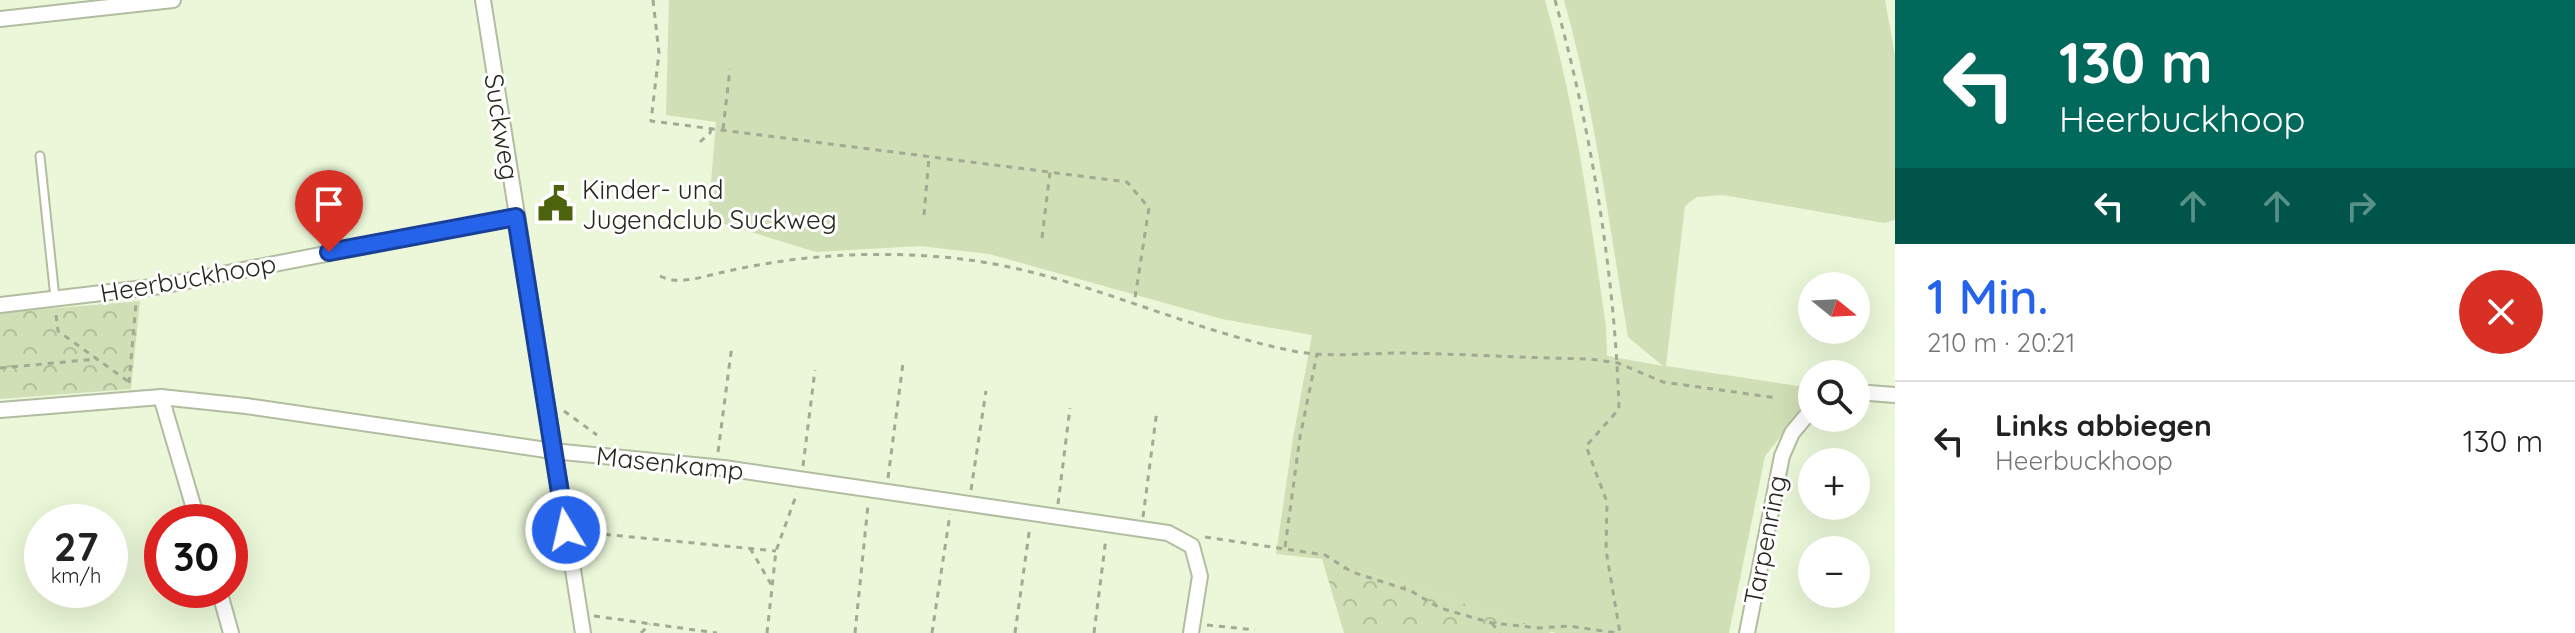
<!DOCTYPE html>
<html lang="de">
<meta charset="utf-8">
<style>
:root{--surface:#fff;--page:#f6f6f6;--text:#222;--muted:#767676;--line:#e0e0e0;--accent:#2563eb}
body{margin:0;font-family:Quicksand,sans-serif;background:var(--page);color:var(--text);height:100vh;display:flex;flex-direction:column;font-size:30px;white-space:nowrap}
*{box-sizing:border-box;margin:0}
p{font-size:26px;color:var(--muted)}
.icon{flex:none;width:44px;height:44px;fill:none;stroke:currentColor;stroke-width:2;stroke-linecap:round;stroke-linejoin:round}
.map{position:relative;flex:1;overflow:hidden}
.sheet{display:flex;flex-direction:column;background:var(--surface);width:680px}
.sheet>*{flex:none}
.guide{background:#00695c;color:#fff;overflow:hidden}
.needle{width:52px;rotate:108deg}
.fabs{position:absolute;left:1798px;top:272px;display:grid;gap:16px}
.fabs a{display:grid;place-items:center;width:72px;height:72px;border-radius:50%;background:var(--surface);box-shadow:0 8px 32px #0002;font-size:40px}
.speed{position:absolute;left:24px;top:504px;display:flex;gap:16px;font-size:40px;font-weight:700;text-align:center}
.speed>*{display:grid;place-content:center;width:104px;height:104px;border-radius:50%;background:var(--surface);box-shadow:0 8px 32px #0002;line-height:1}
.speed small{font-size:20px;font-weight:400}
.speed .limit{border:12px solid #d22;background:#fff;color:#111}
.pin{position:absolute;display:grid;place-items:center;width:68px;height:68px;color:#fff;margin:-82px -34px;border-radius:50% 50% 50% 0;rotate:-45deg;box-shadow:0 0 8px #0007}
.pin .icon{rotate:45deg}
.me{position:absolute;width:88px;margin:-44px;rotate:351deg;stroke-linejoin:round;filter:drop-shadow(0 0 6px #0008)}
.turn{display:flex;align-items:center;gap:28px;height:168px;padding:0 32px;font-size:36px}
.turn .icon{width:104px;height:104px;stroke-width:2.5}
.turn b{display:block;font-size:56px;line-height:68px}
.lanes{display:flex;align-items:center;height:76px;padding:0 32px;background:#0003;justify-content:center;gap:40px;direction:ltr}
.lanes .off{opacity:.35}
.round{display:grid;place-items:center;flex:none;width:84px;height:84px;border-radius:42px;background:var(--page)}
.head{display:flex;align-items:center;justify-content:space-between;height:136px;padding:0 32px}
h1{font-size:48px;font-weight:600;line-height:60px;color:var(--accent)}
ul{padding:0;list-style:none}
li{display:flex;align-items:center;gap:24px;height:120px;padding:0 32px;border-top:2px solid var(--line)}
li div{flex:1}
li b{display:block;font-size:30px}
li em{font-style:normal}
main{display:flex;flex:1;min-height:0}
.map>svg:first-child{display:block}
.green{fill:#d0dfb5}
.park{fill:url(#park-crowns)}
.lines{fill:none;stroke-linecap:round;stroke-linejoin:round}
.service-casing{stroke:#b2bda0;stroke-width:11}
.minor-casing{stroke:#b2bda0;stroke-width:18}
.path{stroke:#a1aa92;stroke-width:3;stroke-dasharray:6 6;stroke-linecap:butt}
.service{stroke:#fff;stroke-width:7}
.minor{stroke:#fff;stroke-width:14}
.route-casing{stroke:#184099;stroke-width:20}
.route{stroke:#2563eb;stroke-width:14}
.labels{text-anchor:middle;dominant-baseline:central;stroke-width:6;stroke-linejoin:round;paint-order:stroke}
.street-label{font-size:26px;fill:#25291d;stroke:#fff}
.poi-label{font-size:26px;fill:#25291d;stroke:#fff;text-anchor:start}
</style>
<main>
<div class="map">
<svg width="1895" height="633" viewBox="0 0 1895 633">
<defs>
<pattern id="park-crowns" width="20" height="18" patternUnits="userSpaceOnUse" patternTransform="scale(2)"><rect width="20" height="18" fill="#d0dfb5"/><path d="M2 6a3 3 0 1 1 6 0M12 15a3 3 0 1 1 6 0" fill="none" stroke="#b2bf9b"/></pattern>
</defs>
<rect width="100%" height="100%" fill="#ebf7d8"/>
<!-- green -->
<path class="green" d="M 669,0 L 1545,0 C 1576,107 1590,217 1606,327 L 1607,356 L 1663,366 L 1628,337 C 1609,224 1595,110 1564,0 L 1885,0 L 1895,55 L 1895,220 L 1884,223 L 1723,195 L 1697,197 L 1685,206 L 1666,366 L 1812,388 L 1812,397 L 1765,456 L 1729,633 L 1556,633 L 1322,559 L 1276,554 L 1293,438 L 1312,335 L 1222,319 L 989,254 L 920,246 L 816,252 L 708,219 L 716,122 L 666,115 Z"/>
<!-- park -->
<g class="park">
<path d="M 140,301 L 131,389 L 0,399 L 0,313 Z"/>
<path d="M 1322,559 L 1551,631 L 1550,633 L 1344,633 Z"/>
</g>
<g class="lines">
<defs>
<path id="service" d="M 40,156 L 55,298"/>
<g id="minor">
<path d="M 483,0 L 583,633"/>
<path d="M 0,19 L 173,0"/>
<path d="M 0,305 L 161,286 L 516,217"/>
<path d="M 1856,392 L 1895,395"/>
<path d="M 161,397 L 198,522"/>
<path d="M 0,410 L 161,397 L 246,406 L 553,451 L 724,468 L 1168,533 L 1192,546 L 1200,576 L 1191,633"/>
<path d="M 219,590 L 231,633"/>
<path d="M 1747,633 L 1782,456 L 1792,433 L 1812,409"/>
</g>
</defs>
<!-- service casing -->
<use href="#service" class="service-casing"/>
<!-- minor casing -->
<use href="#minor" class="minor-casing"/>
<!-- path -->
<g class="path">
<path d="M 653,0 L 659,53 L 651,121 L 1127,182 L 1149,208 L 1134,304"/>
<path d="M 1555,0 C 1591,129 1615,275 1619,409 L 1586,446 L 1607,502 L 1606,550 L 1620,633"/>
<path d="M 723,129 L 730,69"/>
<path d="M 700,142 L 710,133 L 711,128"/>
<path d="M 924,215 L 929,157"/>
<path d="M 1042,238 L 1050,172"/>
<path d="M 660,276 C 680,286 703,276 724,272 C 797,255 868,251 941,257 C 1064,266 1174,327 1293,351 C 1328,358 1366,353 1402,353 C 1464,354 1527,358 1590,359 L 1618,363 L 1663,382 L 1777,398"/>
<path d="M 56,315 L 58,331 L 129,382"/>
<path d="M 0,368 L 97,359"/>
<path d="M 129,383 L 136,303"/>
<path d="M 564,411 L 597,435"/>
<path d="M 718,452 L 732,345"/>
<path d="M 803,466 L 815,370"/>
<path d="M 888,478 L 903,363"/>
<path d="M 971,490 L 986,391"/>
<path d="M 1058,504 L 1070,408"/>
<path d="M 1143,517 L 1157,410"/>
<path d="M 581,532 L 776,551"/>
<path d="M 1205,537 L 1325,555 L 1352,572 L 1411,591 L 1440,608 L 1492,623 L 1539,628 L 1569,626 L 1617,633"/>
<path d="M 1285,547 L 1300,437 L 1317,354"/>
<path d="M 750,548 L 772,586"/>
<path d="M 594,616 L 717,633"/>
<path d="M 1492,623 L 1499,633"/>
<path d="M 1207,625 L 1255,630"/>
<path d="M 641,633 L 650,624"/>
<path d="M 767,633 L 776,551 L 797,493"/>
<path d="M 855,633 L 868,505"/>
<path d="M 932,633 L 950,514"/>
<path d="M 1015,633 L 1030,526"/>
<path d="M 1094,633 L 1106,538"/>
</g>
<!-- service -->
<use href="#service" class="service"/>
<!-- minor -->
<use href="#minor" class="minor"/>
</g>
<g class="lines">
<defs>
<path id="route" d="M 329,252 L 516,217 L 566,530"/>
</defs>
<!-- route casing -->
<use href="#route" class="route-casing"/>
<!-- route -->
<use href="#route" class="route"/>
</g>
<!-- icons -->
<defs>
<symbol id="civic-bare" viewBox="-9 -9 18 18"><path d="M-.6-6.5H3V-4.5H.6V-3L4-1V1h2V6H-6V1h2V-1L-.6-3ZM-1.2 2.5V6h2.4V2.5Z" fill="#4d620c" stroke="#fff" stroke-width="2.5" paint-order="stroke"/></symbol>
</defs>
<g fill-rule="evenodd">
<use href="#civic-bare" x="530" y="178" width="51" height="51"/>
</g>
<g class="labels">
<!-- street labels -->
<g class="street-label">
<text transform="translate(502 127) rotate(81)">Suckweg</text>
<text transform="translate(188 278) rotate(-10)">Heerbuckhoop</text>
<text transform="translate(670 463) rotate(6)">Masenkamp</text>
<text transform="translate(1765 540) rotate(-79)">Tarpenring</text>
</g>
<!-- poi labels -->
<g class="poi-label">
<text x="582" y="189">Kinder- und<tspan x="582" dy="30">Jugendclub Suckweg</tspan></text>
</g>
</g>
</svg>
<div class="fabs">
<a><svg class="needle" viewBox="-14 -14 28 28"><path d="M0-13l5 13h-10z" fill="#e53935"/><path d="M0 13l5-13h-10z" fill="#767676"/></svg></a>
<a><svg class="icon" aria-label="search" viewBox="0 0 24 24"><circle cx="10" cy="10" r="6"/><path d="M15 15l6 6"/></svg></a>
<a>+</a>
<a>−</a>
</div>
<div class="speed"><div>27<small>km/h</small></div><div class="limit">30</div></div>
<div class="pin" style="left:329px;top:252px;background:#d93025"><svg class="icon" aria-label="arrive" viewBox="0 0 24 24"><path d="M6 21V4h12l-3 4 3 4H6"/></svg></div>
<svg class="me" style="left:566px;top:530px" viewBox="-20 -20 40 40"><circle r="17" fill="#2563eb" stroke="#fff" stroke-width="3"/><path d="M0-11L8 9 0 5-8 9z" fill="#fff"/></svg>
</div>
<section class="sheet">
<div class="guide">
<div class="turn"><svg class="icon" aria-label="left" viewBox="0 0 24 24"><path d="M17 20v-9H6M10 6l-5 5 5 5"/></svg><div><b>130 m</b>Heerbuckhoop</div></div>
<div class="lanes"><svg class="icon" aria-label="left" viewBox="0 0 24 24"><path d="M17 20v-9H6M10 6l-5 5 5 5"/></svg><svg class="icon off" aria-label="ahead" viewBox="0 0 24 24"><path d="M12 20V5M6 11l6-6 6 6"/></svg><svg class="icon off" aria-label="ahead" viewBox="0 0 24 24"><path d="M12 20V5M6 11l6-6 6 6"/></svg><svg class="icon off" aria-label="right" viewBox="0 0 24 24"><path d="M7 20v-9h11M14 6l5 5-5 5"/></svg></div>
</div>
<div class="head"><div><h1>1 Min.</h1><p>210 m · 20:21</p></div><a class="round" style="background:#d93025;color:#fff"><svg class="icon" aria-label="close" viewBox="0 0 24 24"><path d="M6 6l12 12M18 6L6 18"/></svg></a></div>
<ul>
<li><svg class="icon" aria-label="left" viewBox="0 0 24 24"><path d="M17 20v-9H6M10 6l-5 5 5 5"/></svg><div><b>Links abbiegen</b><p>Heerbuckhoop</p></div><em>130 m</em></li>
</ul>
</section>
</main>
